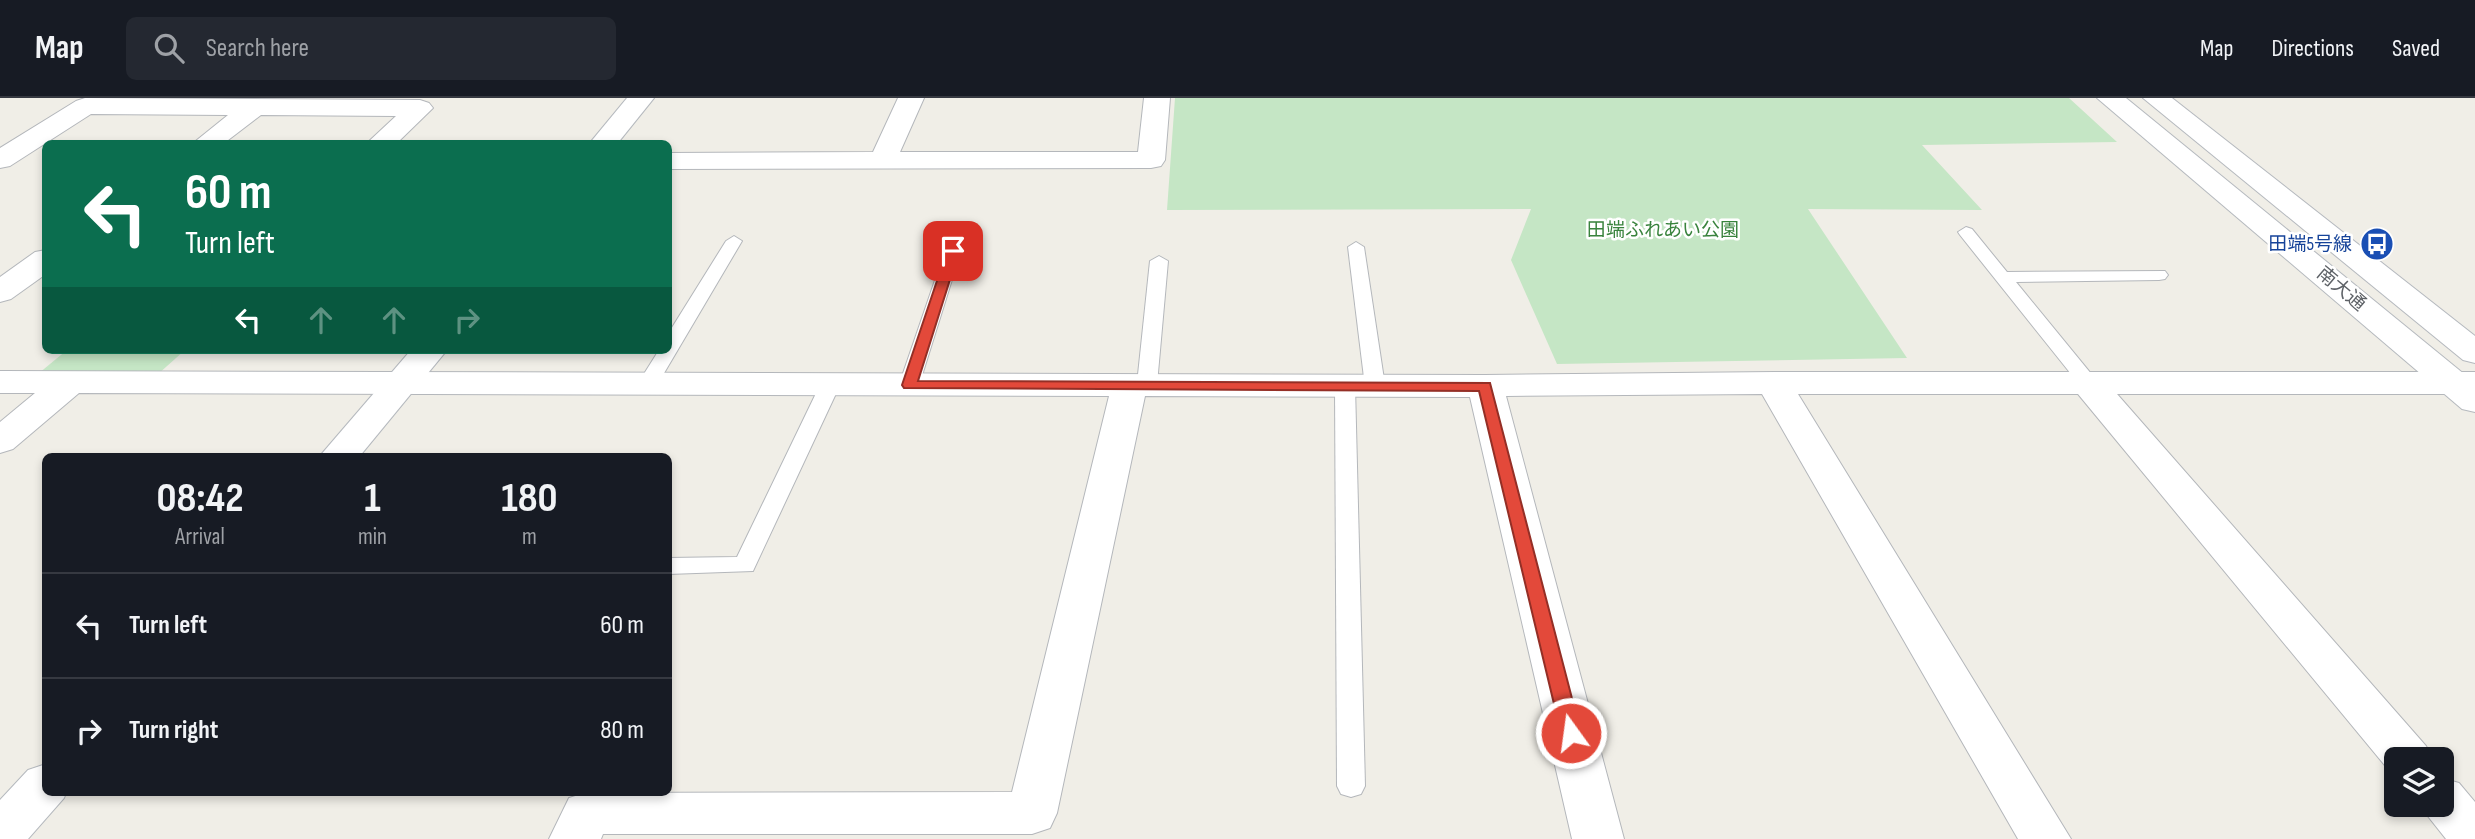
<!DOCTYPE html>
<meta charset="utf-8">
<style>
:root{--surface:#171b24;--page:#242831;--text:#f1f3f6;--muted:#9ea1a6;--line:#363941}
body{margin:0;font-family:"Sofia Sans Condensed","Noto Sans JP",sans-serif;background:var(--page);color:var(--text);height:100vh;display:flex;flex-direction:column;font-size:26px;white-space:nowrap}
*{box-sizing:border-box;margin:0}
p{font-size:23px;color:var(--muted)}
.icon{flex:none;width:38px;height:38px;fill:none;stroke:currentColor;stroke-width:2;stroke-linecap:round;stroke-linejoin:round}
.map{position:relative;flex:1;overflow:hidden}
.details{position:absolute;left:42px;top:355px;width:630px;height:343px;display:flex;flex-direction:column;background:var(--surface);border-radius:10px;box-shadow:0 4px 10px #0003}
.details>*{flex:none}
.top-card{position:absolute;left:42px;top:42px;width:630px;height:214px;border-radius:10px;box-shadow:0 4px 10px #0003;background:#0b6e4f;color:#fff;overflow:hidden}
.tools{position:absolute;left:2384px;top:649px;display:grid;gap:14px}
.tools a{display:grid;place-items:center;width:70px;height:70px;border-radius:10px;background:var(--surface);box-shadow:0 4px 10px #0003;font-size:35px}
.pin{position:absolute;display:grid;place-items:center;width:60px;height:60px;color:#fff;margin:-30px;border-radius:14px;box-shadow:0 4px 10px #0006}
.me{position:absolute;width:77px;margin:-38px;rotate:346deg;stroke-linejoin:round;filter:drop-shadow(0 0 5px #0008)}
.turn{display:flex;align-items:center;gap:24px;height:147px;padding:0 28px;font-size:32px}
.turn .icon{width:91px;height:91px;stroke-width:2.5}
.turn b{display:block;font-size:49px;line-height:60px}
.lanes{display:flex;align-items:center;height:66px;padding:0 28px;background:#0003;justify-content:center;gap:35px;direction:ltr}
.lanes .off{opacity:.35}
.eta{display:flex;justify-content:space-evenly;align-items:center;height:119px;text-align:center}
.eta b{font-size:42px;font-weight:700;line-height:49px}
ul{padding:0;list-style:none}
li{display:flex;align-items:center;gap:21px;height:105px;padding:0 28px;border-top:2px solid var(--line)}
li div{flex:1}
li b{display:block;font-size:26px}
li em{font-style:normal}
header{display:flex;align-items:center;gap:42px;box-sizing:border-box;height:98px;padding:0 35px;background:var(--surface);border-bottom:2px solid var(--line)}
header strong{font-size:33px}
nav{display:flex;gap:38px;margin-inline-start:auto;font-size:24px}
.search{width:490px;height:63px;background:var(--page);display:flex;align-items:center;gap:18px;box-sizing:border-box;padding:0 24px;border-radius:10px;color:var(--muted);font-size:26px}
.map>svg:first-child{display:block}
.green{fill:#c5e6c5}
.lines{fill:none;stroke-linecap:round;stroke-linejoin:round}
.lane-casing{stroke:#b4b7bb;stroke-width:2}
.street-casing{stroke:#b4b7bb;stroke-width:2}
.secondary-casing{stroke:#b5b9be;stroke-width:2}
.lane{fill:#fff;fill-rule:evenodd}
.street{fill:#fff;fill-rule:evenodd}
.secondary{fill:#fff;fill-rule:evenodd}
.route{fill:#e3493a;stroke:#942f26;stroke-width:2}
.labels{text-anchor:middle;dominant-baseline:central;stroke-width:5;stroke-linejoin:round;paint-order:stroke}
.far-park-label{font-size:19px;fill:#39833d;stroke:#fff}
.far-transit-label{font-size:19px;fill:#164399;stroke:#fff;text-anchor:end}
.far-street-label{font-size:19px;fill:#5e6267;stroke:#fff}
</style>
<header>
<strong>Map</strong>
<div class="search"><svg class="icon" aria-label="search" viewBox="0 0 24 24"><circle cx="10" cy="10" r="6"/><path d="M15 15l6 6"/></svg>Search here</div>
<nav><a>Map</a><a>Directions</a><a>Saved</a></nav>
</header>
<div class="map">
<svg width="2475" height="741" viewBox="0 0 2475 741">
<rect width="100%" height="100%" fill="#f0eee7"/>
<!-- green -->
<g class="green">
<path d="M 1175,0 L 2069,0 L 2117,44 L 1922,47 L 1982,112 L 1808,111 L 1907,260 L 1557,266 L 1511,162 L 1531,111 L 1167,112 Z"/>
<path d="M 67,252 L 185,252 L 148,285 L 27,285 Z"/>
</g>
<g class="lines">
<defs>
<g id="lane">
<path d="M 1966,129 L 1972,131 L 2007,174 L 2165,173 L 2168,177 L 2165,181 L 2159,182 L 2016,184 L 2097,283 L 2100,287 L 2097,291 L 2083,291 L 1960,137 L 1958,134 Z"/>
<path d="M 734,138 L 742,143 L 657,287 L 647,293 L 640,291 L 637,287 L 659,252 L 668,252 L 668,236 L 726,143 Z"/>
<path d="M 1356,144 L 1364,149 L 1385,288 L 1375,294 L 1365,288 L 1348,149 Z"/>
<path d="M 953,148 L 961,153 L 919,287 L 909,293 L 902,291 L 899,287 L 945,153 Z"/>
<path d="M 1159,158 L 1168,163 L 1157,286 L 1147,292 L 1137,286 L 1150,163 Z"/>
<path d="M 830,281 L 840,287 L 753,473 L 668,476 L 668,460 L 737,459 L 820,287 Z"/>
<path d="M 1345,282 L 1355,288 L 1365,688 L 1361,696 L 1351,699 L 1341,696 L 1337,688 L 1335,288 Z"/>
</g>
<g id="street">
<path d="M 85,0 L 420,2 L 429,5 L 433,10 L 396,46 L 366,46 L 396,18 L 261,17 L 223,46 L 192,46 L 228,17 L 91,16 L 10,68 L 0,70 L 0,50 L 76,3 Z"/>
<path d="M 898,0 L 924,0 L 900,54 L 1138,54 L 1144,0 L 1170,0 L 1165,62 L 1161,68 L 1151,70 L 668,71 L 668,55 L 873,54 Z"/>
<path d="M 46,152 L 46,176 L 11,201 L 0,204 L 0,179 L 35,154 Z"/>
<path d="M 0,273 L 1485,277 L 1774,274 L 2475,274 L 2475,296 L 2117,296 L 2426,648 L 2433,662 L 2396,662 L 2396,677 L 2392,676 L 2078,296 L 1798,296 L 2071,741 L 2018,741 L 1762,296 L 1506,298 L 1624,741 L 1572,741 L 1470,299 L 1145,298 L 1057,715 L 1050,730 L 1032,736 L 603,736 L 601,741 L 549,741 L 569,700 L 585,695 L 1012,694 L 1109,298 L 79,295 L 13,351 L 0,355 L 0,324 L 35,295 L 0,295 Z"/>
<path d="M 2441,680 L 2459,685 L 2475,704 L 2475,741 L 2446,741 L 2419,707 L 2441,707 Z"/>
</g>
<g id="secondary">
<path d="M 627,0 L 654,0 L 617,46 L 589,46 Z"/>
<path d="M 2097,0 L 2126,0 L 2475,285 L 2475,314 L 2462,311 Z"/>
<path d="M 2143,0 L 2172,0 L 2475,238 L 2475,265 L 2463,262 Z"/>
<path d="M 411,252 L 447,252 L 359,359 L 319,359 Z"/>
<path d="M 46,666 L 46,695 L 66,695 L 64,700 L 28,741 L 0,741 L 0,702 L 28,672 Z"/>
</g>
</defs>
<!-- lane casing -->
<use href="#lane" class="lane-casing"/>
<!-- street casing -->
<use href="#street" class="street-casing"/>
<!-- secondary casing -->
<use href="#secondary" class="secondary-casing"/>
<!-- lane -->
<use href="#lane" class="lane"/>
<!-- street -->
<use href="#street" class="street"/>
<!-- secondary -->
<use href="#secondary" class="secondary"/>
</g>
<!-- route -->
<path class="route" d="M 953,149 L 959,153 L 918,283 L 1490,285 L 1581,635 L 1578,640 L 1571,642 L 1564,640 L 1561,635 L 1479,293 L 904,290 L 902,287 L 947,153 Z"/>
<!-- icons -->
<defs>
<symbol id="bus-disc" viewBox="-11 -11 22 22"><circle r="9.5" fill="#1a4fb4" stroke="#fff"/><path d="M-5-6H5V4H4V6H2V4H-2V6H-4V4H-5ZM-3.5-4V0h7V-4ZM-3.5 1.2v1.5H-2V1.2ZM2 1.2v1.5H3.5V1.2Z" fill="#fff"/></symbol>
</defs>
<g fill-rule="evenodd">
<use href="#bus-disc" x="2358" y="127" width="38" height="38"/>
</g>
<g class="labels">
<!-- far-park labels -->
<g class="far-park-label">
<text x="1663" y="132">田端ふれあい公園</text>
</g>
<!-- far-transit labels -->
<g class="far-transit-label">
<text x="2352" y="146">田端5号線</text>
</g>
<!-- far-street labels -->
<g class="far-street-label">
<text transform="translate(2341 191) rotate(40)">南大通</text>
</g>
</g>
</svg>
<div class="tools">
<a><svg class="icon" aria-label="layers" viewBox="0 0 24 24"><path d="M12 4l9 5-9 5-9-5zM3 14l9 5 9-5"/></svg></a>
</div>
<div class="pin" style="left:953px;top:153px;background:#d93025"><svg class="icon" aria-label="arrive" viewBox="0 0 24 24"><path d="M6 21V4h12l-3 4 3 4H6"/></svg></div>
<svg class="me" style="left:1571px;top:635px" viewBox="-20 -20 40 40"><circle r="17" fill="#e3493a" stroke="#fff" stroke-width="3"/><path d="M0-11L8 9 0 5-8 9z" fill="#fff"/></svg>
<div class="top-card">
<div class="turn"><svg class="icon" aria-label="left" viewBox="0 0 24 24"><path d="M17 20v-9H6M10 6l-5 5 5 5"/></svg><div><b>60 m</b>Turn left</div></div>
<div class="lanes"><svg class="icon" aria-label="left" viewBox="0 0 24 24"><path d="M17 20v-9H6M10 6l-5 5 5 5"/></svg><svg class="icon off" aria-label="ahead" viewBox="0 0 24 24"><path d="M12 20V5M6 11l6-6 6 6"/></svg><svg class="icon off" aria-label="ahead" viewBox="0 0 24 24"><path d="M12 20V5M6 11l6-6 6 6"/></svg><svg class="icon off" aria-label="right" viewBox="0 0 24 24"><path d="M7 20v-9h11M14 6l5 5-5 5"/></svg></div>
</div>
<section class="details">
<div class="eta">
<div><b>08:42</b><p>Arrival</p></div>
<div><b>1</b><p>min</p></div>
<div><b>180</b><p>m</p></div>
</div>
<ul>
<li><svg class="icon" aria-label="left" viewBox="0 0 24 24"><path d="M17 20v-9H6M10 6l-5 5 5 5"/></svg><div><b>Turn left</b></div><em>60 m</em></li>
<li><svg class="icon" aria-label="right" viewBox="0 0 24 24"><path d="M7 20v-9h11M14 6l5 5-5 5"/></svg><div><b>Turn right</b></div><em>80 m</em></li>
</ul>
</section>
</div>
